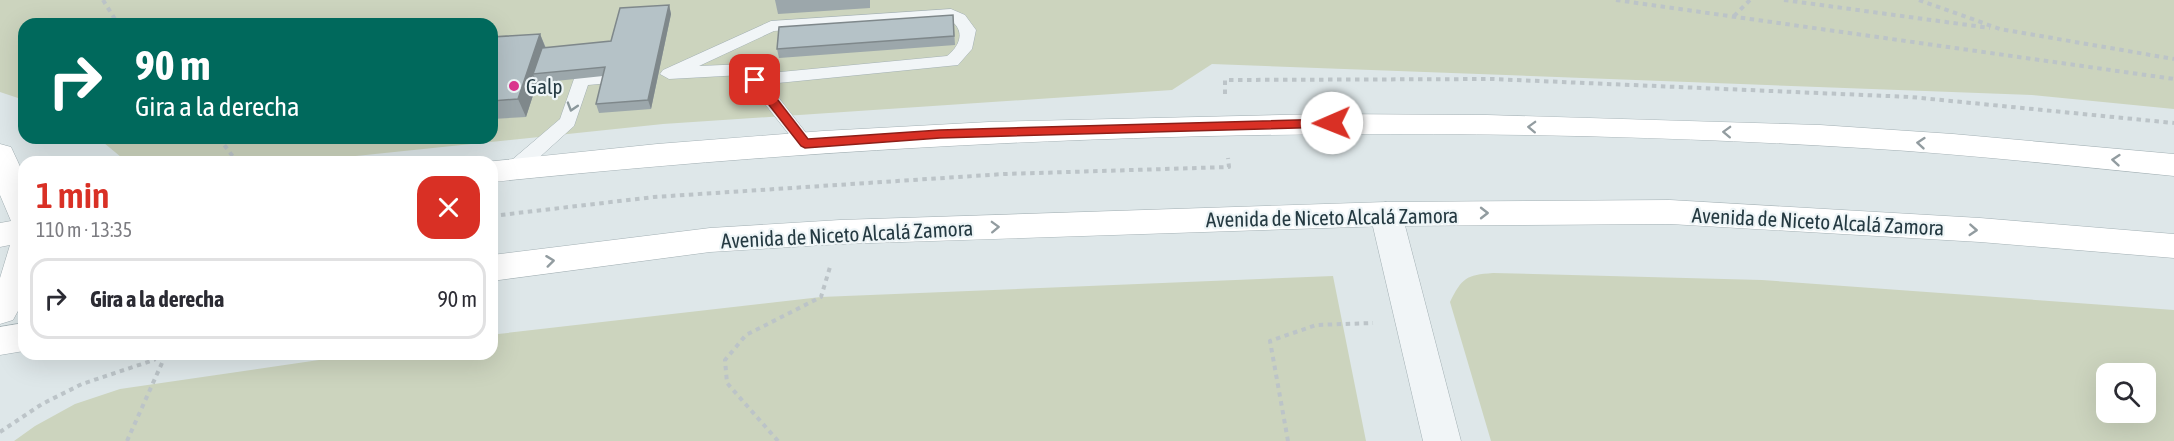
<!DOCTYPE html>
<html lang="es">
<meta charset="utf-8">
<style>
:root{--surface:#fff;--page:#f7f7f7;--text:#2b2b33;--muted:#7c7c81;--line:#e1e1e2;--accent:#d93025}
body{margin:0;font-family:"Asap Condensed",sans-serif;background:var(--page);color:var(--text);height:100vh;display:flex;flex-direction:column;font-size:22px;white-space:nowrap}
*{box-sizing:border-box;margin:0}
p{font-size:20px;color:var(--muted)}
.icon{flex:none;width:33px;height:33px;fill:none;stroke:currentColor;stroke-width:2;stroke-linecap:round;stroke-linejoin:round}
.map{position:relative;flex:1;overflow:hidden}
.sheet{position:absolute;left:18px;top:156px;width:480px;height:204px;display:flex;flex-direction:column;background:var(--surface);border-radius:18px;box-shadow:0 6px 24px #0002}
.sheet>*{flex:none}
.hud{position:absolute;left:18px;top:18px;width:480px;height:126px;border-radius:18px;box-shadow:0 6px 24px #0002;background:#00695c;color:#fff;overflow:hidden}
.buttons{position:absolute;left:2096px;top:363px;display:grid;gap:12px}
.buttons a{display:grid;place-items:center;width:60px;height:60px;border-radius:12px;background:var(--surface);box-shadow:0 6px 24px #0002;font-size:30px}
.pin{position:absolute;display:grid;place-items:center;width:51px;height:51px;color:#fff;margin:-26px;border-radius:12px;box-shadow:0 3px 9px #0006}
.me{position:absolute;width:66px;margin:-33px;rotate:269deg;stroke-linejoin:round;filter:drop-shadow(0 0 4px #0008)}
.turn{display:flex;align-items:center;gap:21px;height:126px;padding:0 18px;font-size:27px}
.turn .icon{width:78px;height:78px;stroke-width:2.5}
.turn b{display:block;font-size:42px;line-height:51px}
.round{display:grid;place-items:center;flex:none;width:63px;height:63px;border-radius:18px;background:var(--page)}
.headline{display:flex;align-items:center;justify-content:space-between;height:102px;padding:0 18px}
h1{font-size:36px;font-weight:600;line-height:45px;color:var(--accent)}
ul{padding:0;list-style:none}
li{display:flex;align-items:center;gap:18px;height:81px;margin:0 12px 9px;padding:0 6px;border:3px solid var(--line);border-radius:18px}
li div{flex:1}
li b{display:block;font-size:22px}
li em{font-style:normal}
.map>svg:first-child{display:block}
.green{fill:#ccd4be;fill-rule:evenodd}
.lines{fill:none;stroke-linecap:round;stroke-linejoin:round}
.lane-casing{stroke:#a3b0b4;stroke-width:1}
.street-casing{stroke:#a3b0b4;stroke-width:1}
.secondary-casing{stroke:#a3b0b4;stroke-width:1}
.path{stroke:#bcc4c8;stroke-width:4;stroke-dasharray:4.5 4.5;stroke-linecap:butt}
.lane{fill:#f1f5f7;fill-rule:evenodd}
.street{fill:#f1f5f7;fill-rule:evenodd}
.secondary{fill:#fff;fill-rule:evenodd}
.wall{fill:#9ca7ab}
.shaded-wall{fill:#7f888b}
.building{fill:#b5c2c7;stroke:#7f888b;stroke-width:1.5}
.oneway{stroke:#8b989c}
.oneway2{stroke:#929ca0}
.route{fill:#d93025;stroke:#8d1f18;stroke-width:1.5}
.poi-dot{fill:#dc358e;stroke:#eef5f7;stroke-width:2}
.labels{text-anchor:middle;dominant-baseline:central;stroke-width:4.5;stroke-linejoin:round;paint-order:stroke}
.poi-label{font-size:21px;fill:#253a42;stroke:#eef5f7;text-anchor:start}
.street-label{font-size:21px;fill:#253a42;stroke:#eef5f7}
</style>
<div class="map">
<svg width="2174" height="441" viewBox="0 0 2174 441">
<rect width="100%" height="100%" fill="#dee7e9"/>
<!-- green -->
<g class="green">
<path d="M 0,0 L 2174,0 L 2174,109 L 2032,95 L 1212,64 L 1172,90 L 663,124 L 298,162 L 127,162 L 98,138 L 492,138 L 492,24 L 24,24 L 24,100 L 0,92 Z"/>
<path d="M 1493,273 L 1762,280 L 2174,310 L 2174,441 L 1491,441 L 1450,302 C 1462,278 1466,275 1493,273 ZM 2106,374 L 2145,374 L 2145,412 L 2106,412 Z"/>
<path d="M 1333,276 L 1366,441 L 14,441 L 35,426 L 75,404 L 120,389 L 360,354 L 492,354 L 492,335 L 498,334 L 821,297 Z"/>
</g>
<g class="lines">
<defs>
<g id="lane">
<path d="M 951,9 L 965,15 L 976,30 L 972,49 L 958,65 L 768,84 L 814,143 L 811,147 L 799,147 L 742,75 L 669,79 L 660,74 L 663,70 L 771,21 ZM 948,19 C 966,29 961,45 947,56 L 760,74 L 753,65 L 747,64 L 699,66 L 774,31 Z"/>
<path d="M 626,72 L 632,73 L 635,77 L 632,81 L 588,85 L 574,126 L 521,174 L 507,174 L 505,169 L 507,164 L 560,119 L 575,76 Z"/>
</g>
<path id="street" d="M 1386,202 L 1398,206 L 1402,214 L 1461,441 L 1423,441 L 1370,214 L 1374,206 Z"/>
<g id="secondary">
<path d="M 1321,114 L 1487,115 L 1820,125 L 1953,134 L 2174,154 L 2174,176 C 2070,166 1966,154 1862,148 C 1405,120 947,135 492,182 L 492,162 L 485,162 L 657,144 L 823,131 L 989,122 Z"/>
<path d="M 0,144 L 11,147 L 24,175 L 24,300 L 13,320 L 0,324 L 0,278 L 10,245 L 0,247 L 0,223 L 11,221 L 0,195 Z"/>
<path d="M 1670,200 L 1980,218 L 2174,234 L 2174,258 L 1980,242 L 1670,224 L 1386,226 L 840,244 L 710,252 L 492,281 L 492,255 L 710,228 L 840,220 L 1386,202 Z"/>
<path d="M 24,323 L 24,351 L 0,355 L 0,327 Z"/>
</g>
</defs>
<!-- lane casing -->
<use href="#lane" class="lane-casing"/>
<!-- street casing -->
<use href="#street" class="street-casing"/>
<!-- secondary casing -->
<use href="#secondary" class="secondary-casing"/>
<!-- path -->
<g class="path">
<path d="M 103,0 L 118,24"/>
<path d="M 1616,0 L 2174,79"/>
<path d="M 1784,0 L 1990,28"/>
<path d="M 1919,0 L 2000,29 L 2174,59"/>
<path d="M 1734,16 L 1750,0"/>
<path d="M 1225,94 L 1225,80 L 1492,79 L 1911,97 L 2174,123"/>
<path d="M 219,138 L 237,162"/>
<path d="M 492,216 L 654,197 L 1004,174 L 1229,167 L 1228,158"/>
<path d="M 0,432 L 42,404 L 82,384 L 154,360 L 158,354"/>
<path d="M 127,441 L 166,354"/>
<path d="M 778,441 L 727,383 L 725,360 L 746,335 L 821,297 L 830,267"/>
<path d="M 1288,441 L 1270,341 L 1316,325 L 1373,323"/>
</g>
<!-- lane -->
<use href="#lane" class="lane"/>
<!-- street -->
<use href="#street" class="street"/>
<!-- secondary -->
<use href="#secondary" class="secondary"/>
</g>
<!-- wall -->
<g class="wall">
<path d="M 775,0 L 870,0 L 870,8 L 778,14 Z"/>
<path d="M 669,5 L 671,14 L 651,109 L 599,113 L 596,104 L 603,76 L 537,83 L 526,117 L 492,119 L 492,37 L 540,34 L 546,48 L 611,41 Z"/>
<path d="M 953,15 L 955,45 L 779,58 L 777,49 Z"/>
</g>
<!-- shaded-wall -->
<g class="shaded-wall">
<path d="M 669,5 L 671,14 L 651,109 L 648,100 Z"/>
<path d="M 540,34 L 547,52 L 533,74 L 537,83 L 526,117 L 518,99 Z"/>
</g>
<!-- building -->
<g class="building">
<path d="M 669,5 L 648,100 L 596,104 L 605,67 L 533,74 L 542,48 L 611,41 L 620,8 Z"/>
<path d="M 953,15 L 954,36 L 777,49 L 779,27 Z"/>
<path d="M 540,34 L 518,99 L 492,101 L 492,37 Z"/>
</g>
<!-- one-way arrows -->
<defs><path id="oneway-chevron" d="M-2-3.5L2.5 0L-2 3.5" fill="none" stroke-width="1.6" stroke-linecap="round" stroke-linejoin="round" transform="scale(1.5)"/></defs>
<use class="oneway" href="#oneway-chevron" transform="translate(572 107) rotate(107)"/>
<g class="oneway2">
<use href="#oneway-chevron" transform="translate(1532 127) rotate(-178)"/>
<use href="#oneway-chevron" transform="translate(1727 132) rotate(-178)"/>
<use href="#oneway-chevron" transform="translate(1921 143) rotate(-175)"/>
<use href="#oneway-chevron" transform="translate(2116 160) rotate(-175)"/>
<use href="#oneway-chevron" transform="translate(1484 213)"/>
<use href="#oneway-chevron" transform="translate(995 227) rotate(-2)"/>
<use href="#oneway-chevron" transform="translate(1973 230) rotate(4)"/>
<use href="#oneway-chevron" transform="translate(550 261) rotate(-7)"/>
</g>
<!-- route -->
<path class="route" d="M 755,76 L 760,77 L 808,139 L 940,130 L 1332,119 L 1338,123 L 1332,127 L 940,138 L 805,148 L 801,146 L 751,82 L 749,80 Z"/>
<!-- markers -->
<circle class="poi-dot" cx="514" cy="86" r="6"/>
<g class="labels">
<!-- poi labels -->
<g class="poi-label">
<text x="526" y="86">Galp</text>
</g>
<!-- street labels -->
<g class="street-label">
<text transform="translate(1332 217) rotate(-1)">Avenida de Niceto Alcalá Zamora</text>
<text transform="translate(1818 221) rotate(3)">Avenida de Niceto Alcalá Zamora</text>
<text transform="translate(847 234) rotate(-3)">Avenida de Niceto Alcalá Zamora</text>
</g>
</g>
</svg>
<div class="buttons">
<a><svg class="icon" aria-label="search" viewBox="0 0 24 24"><circle cx="10" cy="10" r="6"/><path d="M15 15l6 6"/></svg></a>
</div>
<div class="pin" style="left:755px;top:80px;background:#d93025"><svg class="icon" aria-label="arrive" viewBox="0 0 24 24"><path d="M6 21V4h12l-3 4 3 4H6"/></svg></div>
<svg class="me" style="left:1332px;top:123px" viewBox="-20 -20 40 40"><circle r="19" fill="#fff"/><path d="M0-13L10 11 0 6-10 11z" fill="#d93025"/></svg>
<div class="hud">
<div class="turn"><svg class="icon" aria-label="right" viewBox="0 0 24 24"><path d="M7 20v-9h11M14 6l5 5-5 5"/></svg><div><b>90 m</b>Gira a la derecha</div></div>
</div>
<section class="sheet">
<div class="headline"><div><h1>1 min</h1><p>110 m · 13:35</p></div><a class="round" style="background:#d93025;color:#fff"><svg class="icon" aria-label="close" viewBox="0 0 24 24"><path d="M6 6l12 12M18 6L6 18"/></svg></a></div>
<ul>
<li><svg class="icon" aria-label="right" viewBox="0 0 24 24"><path d="M7 20v-9h11M14 6l5 5-5 5"/></svg><div><b>Gira a la derecha</b></div><em>90 m</em></li>
</ul>
</section>
</div>
